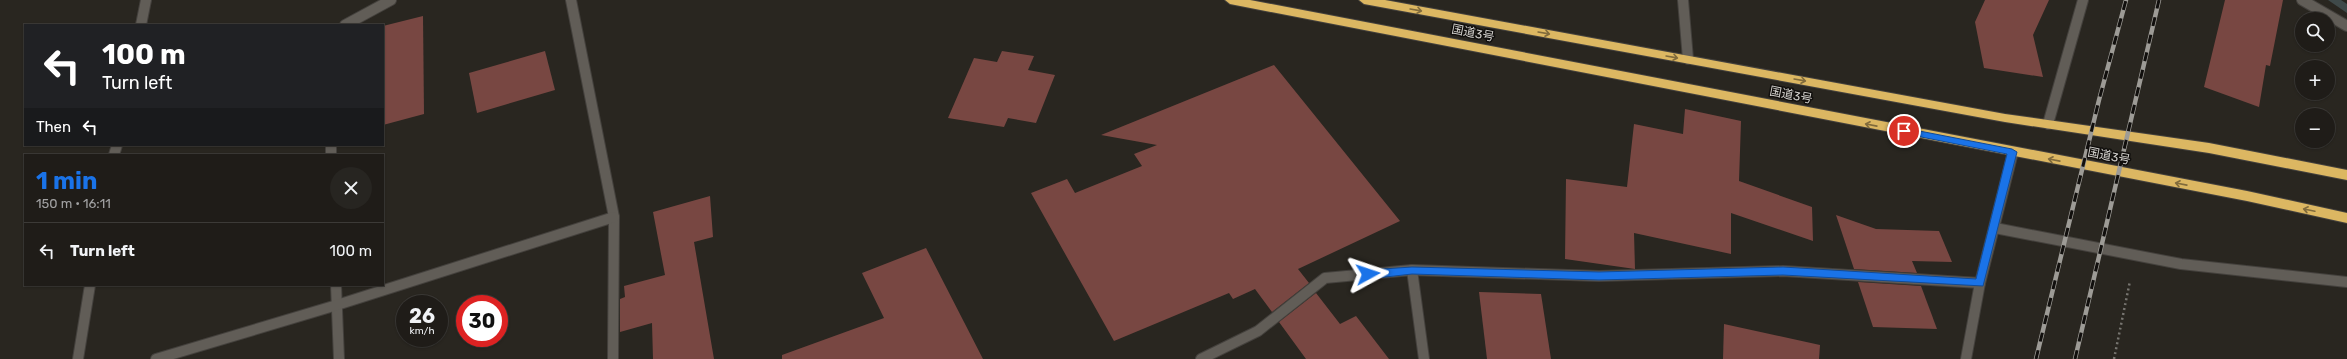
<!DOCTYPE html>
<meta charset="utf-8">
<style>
:root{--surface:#1f1c18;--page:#272521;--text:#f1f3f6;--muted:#a1a1a2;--line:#3c3a37;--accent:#1a73e8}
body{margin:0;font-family:Rubik,"Noto Sans JP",sans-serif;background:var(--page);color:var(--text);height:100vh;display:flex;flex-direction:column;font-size:15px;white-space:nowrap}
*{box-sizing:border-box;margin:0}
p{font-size:13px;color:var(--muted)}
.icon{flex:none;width:22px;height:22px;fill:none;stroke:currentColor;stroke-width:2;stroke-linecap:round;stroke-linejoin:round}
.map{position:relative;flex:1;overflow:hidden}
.details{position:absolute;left:24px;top:154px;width:360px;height:132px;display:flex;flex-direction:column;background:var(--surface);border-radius:0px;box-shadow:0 1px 3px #0004,0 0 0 1px var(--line)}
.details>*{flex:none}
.hud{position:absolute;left:24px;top:24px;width:360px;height:122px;border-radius:0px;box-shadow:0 1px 3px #0004,0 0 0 1px var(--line);background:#202124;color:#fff;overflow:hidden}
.buttons{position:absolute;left:2295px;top:12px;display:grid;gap:8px}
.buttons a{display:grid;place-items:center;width:40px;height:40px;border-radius:50%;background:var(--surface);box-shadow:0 1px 3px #0004,0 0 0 1px var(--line);font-size:20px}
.speed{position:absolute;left:396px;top:295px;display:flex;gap:8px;font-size:20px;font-weight:700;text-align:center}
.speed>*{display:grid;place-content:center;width:52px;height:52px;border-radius:50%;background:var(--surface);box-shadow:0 1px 3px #0004,0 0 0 1px var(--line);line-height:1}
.speed small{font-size:10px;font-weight:400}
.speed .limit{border:6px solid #d22;background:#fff;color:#111}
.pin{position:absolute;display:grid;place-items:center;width:34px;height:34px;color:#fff;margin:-17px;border:2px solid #fff;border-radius:50%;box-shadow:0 1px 4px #0007}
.me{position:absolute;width:44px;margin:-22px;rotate:85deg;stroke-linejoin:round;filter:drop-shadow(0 0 3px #0008)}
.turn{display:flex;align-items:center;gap:14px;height:84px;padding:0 12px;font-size:18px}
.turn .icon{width:52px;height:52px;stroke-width:2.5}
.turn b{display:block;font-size:28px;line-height:34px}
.then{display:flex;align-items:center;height:38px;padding:0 12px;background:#0003;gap:8px;font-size:15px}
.round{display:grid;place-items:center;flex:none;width:42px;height:42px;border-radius:21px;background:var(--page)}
.headline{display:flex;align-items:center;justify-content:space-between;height:68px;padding:0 12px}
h1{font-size:24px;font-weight:700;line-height:30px;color:var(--accent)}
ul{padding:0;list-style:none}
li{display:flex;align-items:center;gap:12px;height:56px;padding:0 12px;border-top:1px solid var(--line)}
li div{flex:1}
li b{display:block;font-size:15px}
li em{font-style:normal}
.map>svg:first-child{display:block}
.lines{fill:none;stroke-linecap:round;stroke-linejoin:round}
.stream{fill:#3f4949;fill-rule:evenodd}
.building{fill:#784742}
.minor-casing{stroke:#44413d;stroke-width:12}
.highway-casing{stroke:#44413d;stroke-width:2}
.path{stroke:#777570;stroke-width:2.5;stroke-dasharray:2 3;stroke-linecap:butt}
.minor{stroke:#615d57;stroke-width:10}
.highway{fill:#dcb762;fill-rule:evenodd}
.rail-casing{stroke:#9d9b96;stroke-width:4.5}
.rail{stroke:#110f0d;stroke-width:3;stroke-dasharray:9;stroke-linecap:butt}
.oneway{stroke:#816b3c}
.route{fill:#1a73e8;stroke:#114b97}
.labels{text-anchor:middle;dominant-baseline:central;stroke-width:3;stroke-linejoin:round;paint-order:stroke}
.street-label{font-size:12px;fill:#d3d1cd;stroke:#110f0d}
</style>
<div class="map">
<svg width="2347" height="359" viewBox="0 0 2347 359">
<rect width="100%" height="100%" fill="#292620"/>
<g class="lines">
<!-- stream -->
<path class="stream" d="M 2328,0 L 2341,0 L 2347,4 L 2347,13 Z"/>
</g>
<!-- building -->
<g class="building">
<path d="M 1985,0 L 2049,0 L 2033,35 L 2043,77 L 1984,68 L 1975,22 Z"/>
<path d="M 2225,0 L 2283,0 L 2270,66 L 2266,65 L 2259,107 L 2204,87 Z"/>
<path d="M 423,16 L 424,114 L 383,125 L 383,26 Z"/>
<path d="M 545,51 L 555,90 L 477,113 L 469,73 Z"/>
<path d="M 1002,51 L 1034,56 L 1028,70 L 1055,75 L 1036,123 L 1008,118 L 1004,127 L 948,118 L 974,58 L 997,62 Z"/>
<path d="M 1274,65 L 1400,221 L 1298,269 L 1309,283 L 1272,312 L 1255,289 L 1233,299 L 1229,293 L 1114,341 L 1031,193 L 1067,179 L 1075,193 L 1142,166 L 1134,154 L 1157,145 L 1101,135 Z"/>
<path d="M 1685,109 L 1741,121 L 1739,181 L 1812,207 L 1813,241 L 1731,213 L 1731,254 L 1634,233 L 1635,269 L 1565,259 L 1566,179 L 1627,187 L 1634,124 L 1683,134 Z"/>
<path d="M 710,196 L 713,237 L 694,242 L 714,359 L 653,359 L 652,323 L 620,332 L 620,299 L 625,297 L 624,286 L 665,275 L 653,212 Z"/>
<path d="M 1836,215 L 1876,229 L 1939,231 L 1952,262 L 1912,261 L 1917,273 L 1854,269 Z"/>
<path d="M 926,248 L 983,359 L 782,359 L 782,355 L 884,318 L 862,273 Z"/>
<path d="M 1858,282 L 1921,286 L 1937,329 L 1873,327 Z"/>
<path d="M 1479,292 L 1541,294 L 1551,359 L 1487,359 Z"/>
<path d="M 1316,293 L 1340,324 L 1356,316 L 1389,359 L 1306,359 L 1279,322 Z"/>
<path d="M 1724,324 L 1820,345 L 1819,359 L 1723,359 Z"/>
</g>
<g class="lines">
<defs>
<g id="minor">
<path d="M 571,0 L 614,217 L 613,359"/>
<path d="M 1683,0 L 1688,59"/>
<path d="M 2302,0 L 2347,26"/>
<path d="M 141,25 L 146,0"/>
<path d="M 345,25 L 391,0"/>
<path d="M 2048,124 L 2083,0"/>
<path d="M 331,145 L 331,155"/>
<path d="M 114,155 L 117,145"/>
<path d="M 1995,228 L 2181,264 L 2347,282"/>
<path d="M 336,285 L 339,359"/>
<path d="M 78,359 L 90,285"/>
<path d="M 156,359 L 337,305 L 614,217"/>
<path d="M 1201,359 L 1258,331 L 1325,278 L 1412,270"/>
<path d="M 1424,359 L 1412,270 L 1599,276 L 1783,271 L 1980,283"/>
<path d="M 1966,359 L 1980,283 L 2013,152"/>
</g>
<g id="highway">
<path d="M 1225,0 L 1250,0 L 2247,191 L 2347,213 L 2347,223 L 2247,201 L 1230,4 Z"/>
<path d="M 1359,0 L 1385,0 L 2005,114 L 2209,143 L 2347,170 L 2347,180 L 2209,153 L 2005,122 L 1364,4 Z"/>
</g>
</defs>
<!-- minor casing -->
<use href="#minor" class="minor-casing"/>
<!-- highway casing -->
<use href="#highway" class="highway-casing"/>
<!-- path -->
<path class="path" d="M 2114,359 L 2130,281"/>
<!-- minor -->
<use href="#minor" class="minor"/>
<!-- highway -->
<use href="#highway" class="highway"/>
<defs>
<g id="rail">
<path d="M 2036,359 L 2099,100 L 2126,0"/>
<path d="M 2075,359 L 2159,0"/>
</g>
</defs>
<!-- rail casing -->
<use href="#rail" class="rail-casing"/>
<!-- rail -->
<use href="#rail" class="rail"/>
</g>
<!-- one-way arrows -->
<defs><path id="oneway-shaft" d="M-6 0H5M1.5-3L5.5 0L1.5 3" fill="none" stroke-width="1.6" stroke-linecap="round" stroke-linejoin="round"/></defs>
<g class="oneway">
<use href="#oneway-shaft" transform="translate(1416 10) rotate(10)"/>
<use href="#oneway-shaft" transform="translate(1544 33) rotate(10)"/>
<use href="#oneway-shaft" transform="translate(1672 57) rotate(10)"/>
<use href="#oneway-shaft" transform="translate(1800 80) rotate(10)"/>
<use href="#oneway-shaft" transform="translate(1871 125) rotate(-169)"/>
<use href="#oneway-shaft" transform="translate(2054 160) rotate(-169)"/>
<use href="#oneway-shaft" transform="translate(2181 184) rotate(-169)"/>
<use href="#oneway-shaft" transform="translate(2309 210) rotate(-168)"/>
</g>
<!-- route -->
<path class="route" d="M 1904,128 L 2012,149 L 2017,152 L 1983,286 L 1783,275 L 1599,280 L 1412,274 L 1368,279 L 1364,274 L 1368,270 L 1412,267 L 1599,272 L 1783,267 L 1976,279 L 2007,154 L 1901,133 L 1900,131 Z"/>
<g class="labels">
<!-- street labels -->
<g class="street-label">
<text transform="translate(1473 33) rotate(11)">国道3号</text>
<text transform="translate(1791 95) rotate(11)">国道3号</text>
<text transform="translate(2109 156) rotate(11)">国道3号</text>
</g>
</g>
</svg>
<div class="buttons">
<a><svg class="icon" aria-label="search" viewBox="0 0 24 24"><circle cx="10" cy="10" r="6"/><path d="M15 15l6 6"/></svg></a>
<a>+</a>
<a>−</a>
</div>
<div class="speed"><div>26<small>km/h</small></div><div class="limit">30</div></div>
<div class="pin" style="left:1904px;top:131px;background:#d93025"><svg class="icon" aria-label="arrive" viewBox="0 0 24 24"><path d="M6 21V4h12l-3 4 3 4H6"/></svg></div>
<svg class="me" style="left:1368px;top:274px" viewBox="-20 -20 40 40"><path d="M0-17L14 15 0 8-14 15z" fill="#1a73e8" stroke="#fff" stroke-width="4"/></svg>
<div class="hud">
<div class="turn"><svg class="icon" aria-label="left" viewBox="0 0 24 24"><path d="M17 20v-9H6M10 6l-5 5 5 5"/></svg><div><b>100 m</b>Turn left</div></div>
<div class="then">Then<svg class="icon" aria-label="left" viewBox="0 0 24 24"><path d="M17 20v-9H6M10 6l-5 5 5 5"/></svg></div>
</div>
<section class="details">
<div class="headline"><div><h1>1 min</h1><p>150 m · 16:11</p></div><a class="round"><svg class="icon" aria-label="close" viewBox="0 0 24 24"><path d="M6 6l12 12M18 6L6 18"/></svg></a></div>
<ul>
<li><svg class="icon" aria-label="left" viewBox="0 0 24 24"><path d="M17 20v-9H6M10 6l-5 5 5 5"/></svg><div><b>Turn left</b></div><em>100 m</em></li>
</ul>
</section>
</div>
